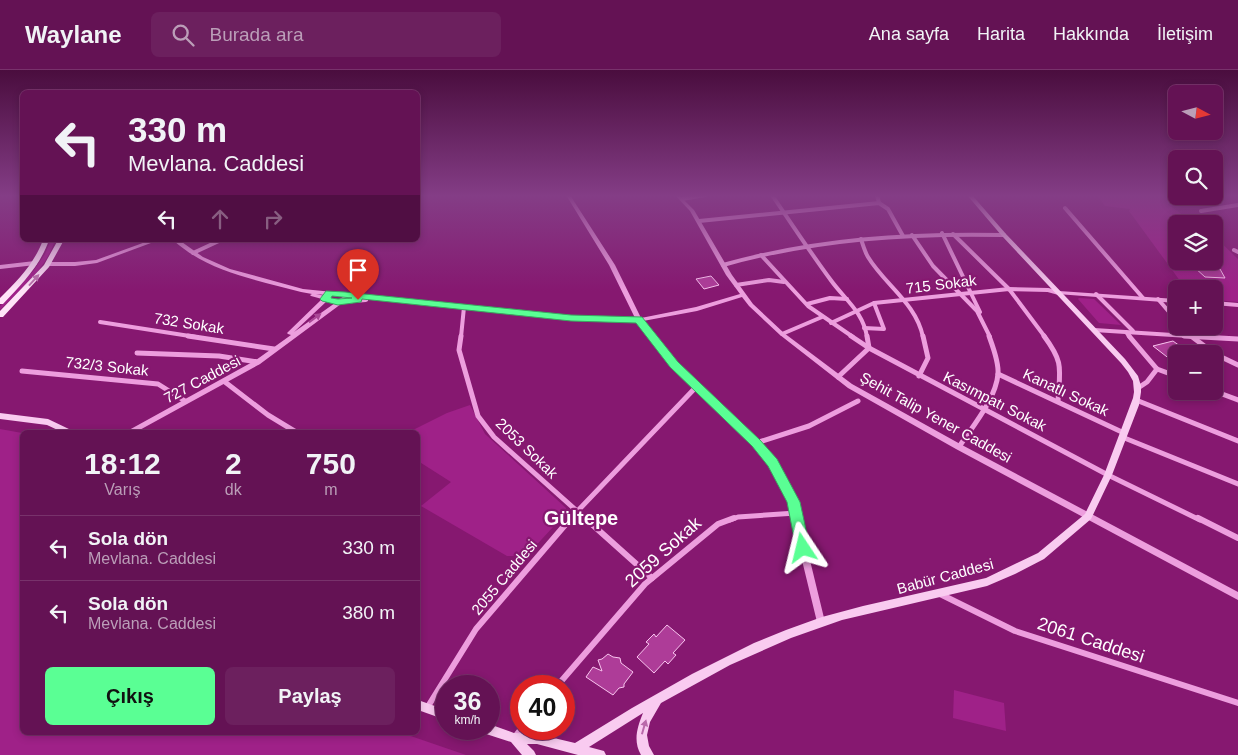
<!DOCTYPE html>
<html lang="tr">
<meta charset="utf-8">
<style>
:root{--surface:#641254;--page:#6c205e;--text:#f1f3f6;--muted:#bb9eb8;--line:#78326b;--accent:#5aff94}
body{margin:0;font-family:Arial,sans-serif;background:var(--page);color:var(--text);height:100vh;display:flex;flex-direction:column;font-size:19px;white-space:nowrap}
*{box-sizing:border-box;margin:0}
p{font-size:16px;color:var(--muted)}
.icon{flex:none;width:28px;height:28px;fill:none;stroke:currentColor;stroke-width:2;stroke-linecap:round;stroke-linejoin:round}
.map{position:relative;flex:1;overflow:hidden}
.sheet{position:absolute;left:20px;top:360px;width:400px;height:305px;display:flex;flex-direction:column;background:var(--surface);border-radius:8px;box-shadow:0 2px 8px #0003,0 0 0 1px var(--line)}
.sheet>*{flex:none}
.top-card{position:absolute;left:20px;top:20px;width:400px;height:152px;border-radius:8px;box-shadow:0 2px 8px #0003,0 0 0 1px var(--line);background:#641254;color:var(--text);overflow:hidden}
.needle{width:32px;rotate:97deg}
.tools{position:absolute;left:1168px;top:15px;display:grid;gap:10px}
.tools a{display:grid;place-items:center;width:55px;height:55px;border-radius:8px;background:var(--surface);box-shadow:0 2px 8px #0003,0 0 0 1px var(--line);font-size:25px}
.speed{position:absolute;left:435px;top:605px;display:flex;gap:10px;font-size:25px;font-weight:700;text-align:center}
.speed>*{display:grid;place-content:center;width:65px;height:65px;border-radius:50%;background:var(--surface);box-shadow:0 2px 8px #0003,0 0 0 1px var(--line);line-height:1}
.speed small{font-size:12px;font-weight:400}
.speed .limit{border:8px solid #d22;background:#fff;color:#111}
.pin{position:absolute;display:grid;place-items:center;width:42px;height:42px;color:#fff;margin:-51px -21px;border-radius:50% 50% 50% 0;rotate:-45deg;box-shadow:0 0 5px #0007}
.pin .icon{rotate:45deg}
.me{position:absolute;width:55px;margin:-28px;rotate:350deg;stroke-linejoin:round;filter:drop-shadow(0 0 4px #0008)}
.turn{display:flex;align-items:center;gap:18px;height:105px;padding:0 25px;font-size:22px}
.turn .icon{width:65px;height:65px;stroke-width:2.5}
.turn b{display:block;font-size:35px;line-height:42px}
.lanes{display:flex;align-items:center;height:48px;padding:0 25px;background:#0003;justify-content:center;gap:25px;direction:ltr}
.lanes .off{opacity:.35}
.eta{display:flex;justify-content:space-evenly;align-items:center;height:85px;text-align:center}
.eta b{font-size:30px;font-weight:700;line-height:35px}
.primary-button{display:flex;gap:10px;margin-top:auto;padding:10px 25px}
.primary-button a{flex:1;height:58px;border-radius:8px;background:var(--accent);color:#111;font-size:20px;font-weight:700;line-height:58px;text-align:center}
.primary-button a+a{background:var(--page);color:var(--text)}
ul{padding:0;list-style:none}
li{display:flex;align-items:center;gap:15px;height:65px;padding:0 25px;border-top:1px solid var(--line)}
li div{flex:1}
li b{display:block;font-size:19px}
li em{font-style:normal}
header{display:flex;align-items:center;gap:30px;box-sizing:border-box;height:70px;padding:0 25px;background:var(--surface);border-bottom:1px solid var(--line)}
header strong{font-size:24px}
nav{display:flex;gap:28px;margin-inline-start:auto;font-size:18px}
.search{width:350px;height:45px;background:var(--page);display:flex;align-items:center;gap:12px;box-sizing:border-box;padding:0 18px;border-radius:8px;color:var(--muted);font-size:19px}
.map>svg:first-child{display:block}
.green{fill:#9f2188}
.building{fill:#ae3c98;stroke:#f9c4ef}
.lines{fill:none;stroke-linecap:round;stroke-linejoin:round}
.minor-far2{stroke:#ed9ede;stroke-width:4}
.minor-far1{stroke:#ed9ede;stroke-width:5}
.minor{stroke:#ed9ede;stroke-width:6}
.tertiary{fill:#ed9ede;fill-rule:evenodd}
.secondary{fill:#f9cbf0;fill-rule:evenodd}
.primary{fill:#ffe4f8;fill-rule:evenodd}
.oneway{fill:#bc74ad}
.oneway2{fill:#aa4796}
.oneway3{fill:#ba69aa}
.route{fill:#5aff94;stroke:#3aa660;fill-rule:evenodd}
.labels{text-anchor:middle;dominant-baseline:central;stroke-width:4.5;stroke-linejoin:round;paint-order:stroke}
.street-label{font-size:15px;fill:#fff;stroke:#861870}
.near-street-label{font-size:18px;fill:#fff;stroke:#861870}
.district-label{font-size:20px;font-weight:bold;fill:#fff;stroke:#861870}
</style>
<header>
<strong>Waylane</strong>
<div class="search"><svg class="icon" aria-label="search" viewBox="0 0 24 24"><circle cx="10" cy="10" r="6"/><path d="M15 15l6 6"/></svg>Burada ara</div>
<nav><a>Ana sayfa</a><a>Harita</a><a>Hakkında</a><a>İletişim</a></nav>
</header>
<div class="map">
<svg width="1238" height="685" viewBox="0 0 1238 685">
<rect width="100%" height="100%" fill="#861870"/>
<!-- green -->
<g class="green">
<path d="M 1097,125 L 1176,125 L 1190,132 L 1167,134 L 1196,154 L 1176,154 L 1176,191 L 1214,191 L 1214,166 L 1238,189 L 1238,232 L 1214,230 L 1214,219 L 1186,219 L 1129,141 L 1130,139 L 1105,136 Z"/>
<path d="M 51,170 L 55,170 C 46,199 21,219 0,240 L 0,236 L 34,200 L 45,184 Z"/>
<path d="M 1079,228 L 1094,229 L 1121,255 L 1099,253 L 1078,229 Z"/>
<path d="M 470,335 L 485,364 L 566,438 L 565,444 L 530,482 L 521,486 L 507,486 L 421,436 L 451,412 L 418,391 L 418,362 L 409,362 L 447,343 Z"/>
<path d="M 0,359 L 22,363 L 22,662 L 399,662 L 466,685 L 0,685 Z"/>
<path d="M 954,620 L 1004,633 L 1006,661 L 953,648 Z"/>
</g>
<!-- building -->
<g class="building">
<path d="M 1206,196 L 1220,199 L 1225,208 L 1205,207 L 1194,197 L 1206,197 Z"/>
<path d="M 711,206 L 719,215 L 704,219 L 696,209 Z"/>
<path d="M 1173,271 L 1191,284 L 1176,284 L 1176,288 L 1171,290 L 1153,276 Z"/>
<path d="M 667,555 L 685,570 L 673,583 L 676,585 L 668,594 L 665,591 L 654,603 L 637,587 L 649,574 L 646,572 L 654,564 L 656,567 Z"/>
<path d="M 608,584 L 613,587 L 620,588 L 621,593 L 633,602 L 624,614 L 624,617 L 619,618 L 613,625 L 586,607 L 593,597 L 602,601 L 598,590 L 602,589 Z"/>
</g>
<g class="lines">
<!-- minor-far2 -->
<g class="minor-far2">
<path d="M 772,125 C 791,153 810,182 830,209 C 844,229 863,241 867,267"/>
<path d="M 877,125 L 879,133"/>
<path d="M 682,129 L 705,125"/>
<path d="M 1065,138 L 1143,228"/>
<path d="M 1201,141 L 1238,135"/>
<path d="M 699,151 L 879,133 L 888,139 L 903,166"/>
<path d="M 942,163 L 980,242"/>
<path d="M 953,164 L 1009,219 L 1045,267"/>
<path d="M 912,165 L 933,196 L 977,241 L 990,267"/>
<path d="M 861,169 C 863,175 865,182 868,187 C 885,215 916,233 923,267"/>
<path d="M 1234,180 L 1238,182"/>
<path d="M 193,183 L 221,170"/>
<path d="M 761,185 L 808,236 L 853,267"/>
<path d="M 723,195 C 816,169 908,163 1004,165"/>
<path d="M 0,197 L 35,193"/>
<path d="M 736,215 L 769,210 L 784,212"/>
<path d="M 1096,224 L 1133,261"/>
<path d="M 1158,229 L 1176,250"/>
<path d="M 807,234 L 830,228 L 847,229"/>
<path d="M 100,252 L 196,267"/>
<path d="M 831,253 L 874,233 L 1009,219 L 1048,220 L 1059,223"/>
<path d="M 1182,256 L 1193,267"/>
<path d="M 864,258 L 884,259 L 874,233"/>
<path d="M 1094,260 L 1204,267"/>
<path d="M 1126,262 L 1130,267"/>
<path d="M 782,264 L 822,247"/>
<path d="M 461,267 L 464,237"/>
</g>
<!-- minor-far1 -->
<g class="minor-far1">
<path d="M 188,266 L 274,279"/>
<path d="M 461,266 L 459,280 L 478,346 L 494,367 L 587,450"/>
<path d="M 851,266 L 869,278 L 1108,405 L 1200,450"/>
<path d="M 1044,266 C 1064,293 1060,298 1058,331"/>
<path d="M 1129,266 L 1157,299"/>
<path d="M 1184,266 L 1238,269"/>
<path d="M 1191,266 L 1215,284 L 1238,295"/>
<path d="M 137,283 L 219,286 L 258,292"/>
<path d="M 1157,299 L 1176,306"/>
<path d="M 22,301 L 158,314 L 185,331"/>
<path d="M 998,304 L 1124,363"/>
<path d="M 919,306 L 928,288 L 923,266"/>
<path d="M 838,307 L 869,278 L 867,266"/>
<path d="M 225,312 L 268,345 L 296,362"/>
<path d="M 1138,318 L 1147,312 L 1157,299"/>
<path d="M 1214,321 L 1238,330"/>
<path d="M 1136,330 L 1238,371"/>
<path d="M 1122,367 L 1238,414"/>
<path d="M 756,373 L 809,356 L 858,331"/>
<path d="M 959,377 C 972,357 996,329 998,304 C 999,292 993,277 989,266"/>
<path d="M 569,450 L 697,316"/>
<path d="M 730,450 L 738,447 L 796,443"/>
</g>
<!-- minor -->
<g class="minor">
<path d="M 585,448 L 652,508"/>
<path d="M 1198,448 L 1238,468"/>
<path d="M 940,524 L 1015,561 L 1238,633"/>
<path d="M 557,616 L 645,514 L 718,454 L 734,448"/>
<path d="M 427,638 L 476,559 L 571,448"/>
<path d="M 514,668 L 521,659"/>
</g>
<!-- tertiary -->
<g class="tertiary">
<path d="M 566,125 L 570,125 L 615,195 L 641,248 L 696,237 L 740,224 L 726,205 L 690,141 L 675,125 L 679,125 L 694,140 L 732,205 L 753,234 L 784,263 L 852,314 L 962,375 L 1238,522 L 1238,530 L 956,379 L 848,318 L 780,265 L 749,236 L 742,227 L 697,241 L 643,251 L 676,293 L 759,371 L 775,391 L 798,432 L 807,478 L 825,552 L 824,555 L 821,556 L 818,555 L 817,552 L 799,478 L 790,432 L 769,395 L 753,375 L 672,297 L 637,252 L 571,250 L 368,229 L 368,231 L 366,232 L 341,234 L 260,294 L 136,362 L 127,362 L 129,360 L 256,290 L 291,265 L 288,264 L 287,263 L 322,229 L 311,226 L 310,225 L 312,224 L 301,222 C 257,210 208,202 173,170 L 179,170 L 203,187 L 230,199 L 303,219 L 571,246 L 635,248 L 609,195 ZM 316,224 L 343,227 L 338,230 L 329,227 ZM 349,227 L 361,229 L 346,230 ZM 327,231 L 335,233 L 294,262 Z"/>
<path d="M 151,170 L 159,170 L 97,193 L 75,196 L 49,196 L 46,194 L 49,192 L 75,192 L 96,190 Z"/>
<path d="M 1059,221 L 1176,229 L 1176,233 L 1057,224 L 1057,222 Z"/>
<path d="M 1214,231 L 1238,233 L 1238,237 L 1214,235 Z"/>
</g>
<!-- secondary -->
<g class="secondary">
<path d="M 967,125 L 972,125 L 1006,164 L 1125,289 L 1138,306 L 1141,316 L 1141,322 L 1139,335 L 1112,405 L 1091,449 L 1044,489 L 1015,504 L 987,516 L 842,550 L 791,568 L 730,595 L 661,633 L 650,652 L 647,665 L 649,676 L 654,685 L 641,685 C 633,671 637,658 643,643 L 589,677 L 604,681 L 606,685 L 578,685 L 537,674 L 527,674 L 534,681 L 536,685 L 522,685 L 511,672 L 483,663 L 482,659 L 489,659 L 489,654 L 514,663 L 537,664 L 575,673 L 632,638 L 692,604 L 754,573 L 786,560 L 822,547 L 863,536 L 986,508 L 1038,483 L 1085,444 L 1104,405 L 1133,328 L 1134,322 L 1133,311 L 1128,302 L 1121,293 L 1002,166 Z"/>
<path d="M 0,343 L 48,349 L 71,360 L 72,362 L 62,362 L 47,355 L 0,349 Z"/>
<path d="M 418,630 L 446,640 L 446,650 L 418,640 Z"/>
</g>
<!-- primary -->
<g class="primary">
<path d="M 43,170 L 49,170 C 40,196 22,214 3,234 L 0,234 L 0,228 C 18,210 34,194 43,170 Z"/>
<path d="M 58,170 L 64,170 L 49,197 L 3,247 L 0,247 L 0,241 L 44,195 Z"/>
</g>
</g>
<!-- one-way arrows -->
<defs><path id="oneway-solid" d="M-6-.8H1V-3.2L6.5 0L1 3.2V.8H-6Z" transform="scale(1.25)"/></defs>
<use class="oneway" href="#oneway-solid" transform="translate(34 210) rotate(-48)"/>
<use class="oneway2" href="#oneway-solid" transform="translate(315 248) rotate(-36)"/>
<use class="oneway3" href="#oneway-solid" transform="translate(644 657) rotate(-74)"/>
<!-- sky -->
<linearGradient id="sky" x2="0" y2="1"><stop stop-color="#4a0d3e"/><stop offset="0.57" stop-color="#843d86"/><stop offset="1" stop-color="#843d86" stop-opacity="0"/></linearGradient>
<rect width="1238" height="221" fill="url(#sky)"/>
<!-- route -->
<path class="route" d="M 326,221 L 345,222 L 571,245 L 642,247 L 678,292 L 760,370 L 777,389 L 800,432 L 810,478 L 808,482 L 803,484 L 798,482 L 796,478 L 787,432 L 768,396 L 752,376 L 670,297 L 636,253 L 571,251 L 362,229 L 361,232 L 338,235 L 322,231 L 320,229 ZM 332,226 L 352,228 L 338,229 L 331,228 Z"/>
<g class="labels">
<!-- street labels -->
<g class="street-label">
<text transform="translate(941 214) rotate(-7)">715 Sokak</text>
<text transform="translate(189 253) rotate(9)">732 Sokak</text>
<text transform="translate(107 296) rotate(6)">732/3 Sokak</text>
<text transform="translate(202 309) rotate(-28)">727 Caddesi</text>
<text transform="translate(1066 322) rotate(25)">Kanatlı Sokak</text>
<text transform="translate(995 331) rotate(27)">Kasımpatı Sokak</text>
<text transform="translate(936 347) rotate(29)">Şehit Talip Yener Caddesi</text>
<text transform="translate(527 378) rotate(44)">2053 Sokak</text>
<text transform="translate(945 506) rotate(-15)">Babür Caddesi</text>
<text transform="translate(504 507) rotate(-50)">2055 Caddesi</text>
</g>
<!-- near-street labels -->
<g class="near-street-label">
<text transform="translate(663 482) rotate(-42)">2059 Sokak</text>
<text transform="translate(1091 570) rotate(18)">2061 Caddesi</text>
</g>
<!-- district labels -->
<g class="district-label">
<text x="581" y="448">Gültepe</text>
</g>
</g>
</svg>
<div class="tools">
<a><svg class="needle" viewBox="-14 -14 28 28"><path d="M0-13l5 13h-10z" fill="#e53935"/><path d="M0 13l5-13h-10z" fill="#bb9eb8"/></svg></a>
<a><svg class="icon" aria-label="search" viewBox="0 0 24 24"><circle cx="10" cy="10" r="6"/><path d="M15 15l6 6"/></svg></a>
<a><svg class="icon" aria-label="layers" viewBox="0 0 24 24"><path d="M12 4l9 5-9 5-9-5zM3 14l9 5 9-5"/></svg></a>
<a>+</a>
<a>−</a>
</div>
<div class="speed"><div>36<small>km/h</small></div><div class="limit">40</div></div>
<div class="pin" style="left:358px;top:230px;background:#d93025"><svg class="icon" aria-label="arrive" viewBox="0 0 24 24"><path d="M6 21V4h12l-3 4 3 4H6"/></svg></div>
<svg class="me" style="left:803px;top:478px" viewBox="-20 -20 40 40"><path d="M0-17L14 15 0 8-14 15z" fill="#5aff94" stroke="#fff" stroke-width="4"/></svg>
<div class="top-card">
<div class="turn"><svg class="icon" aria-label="left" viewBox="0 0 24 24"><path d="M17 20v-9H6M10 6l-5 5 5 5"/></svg><div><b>330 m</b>Mevlana. Caddesi</div></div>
<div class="lanes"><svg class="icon" aria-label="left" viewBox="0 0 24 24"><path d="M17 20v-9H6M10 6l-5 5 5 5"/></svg><svg class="icon off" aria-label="ahead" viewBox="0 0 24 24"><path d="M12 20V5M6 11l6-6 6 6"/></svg><svg class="icon off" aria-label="right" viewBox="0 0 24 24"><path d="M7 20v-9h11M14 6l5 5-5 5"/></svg></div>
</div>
<section class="sheet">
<div class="eta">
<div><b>18:12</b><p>Varış</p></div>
<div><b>2</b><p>dk</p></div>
<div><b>750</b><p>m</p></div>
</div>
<ul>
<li><svg class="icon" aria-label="left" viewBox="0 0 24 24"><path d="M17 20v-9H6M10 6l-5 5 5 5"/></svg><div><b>Sola dön</b><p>Mevlana. Caddesi</p></div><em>330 m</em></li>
<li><svg class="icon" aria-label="left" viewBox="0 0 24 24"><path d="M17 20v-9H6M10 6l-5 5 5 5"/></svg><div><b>Sola dön</b><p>Mevlana. Caddesi</p></div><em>380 m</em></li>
</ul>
<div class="primary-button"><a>Çıkış</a><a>Paylaş</a></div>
</section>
</div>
